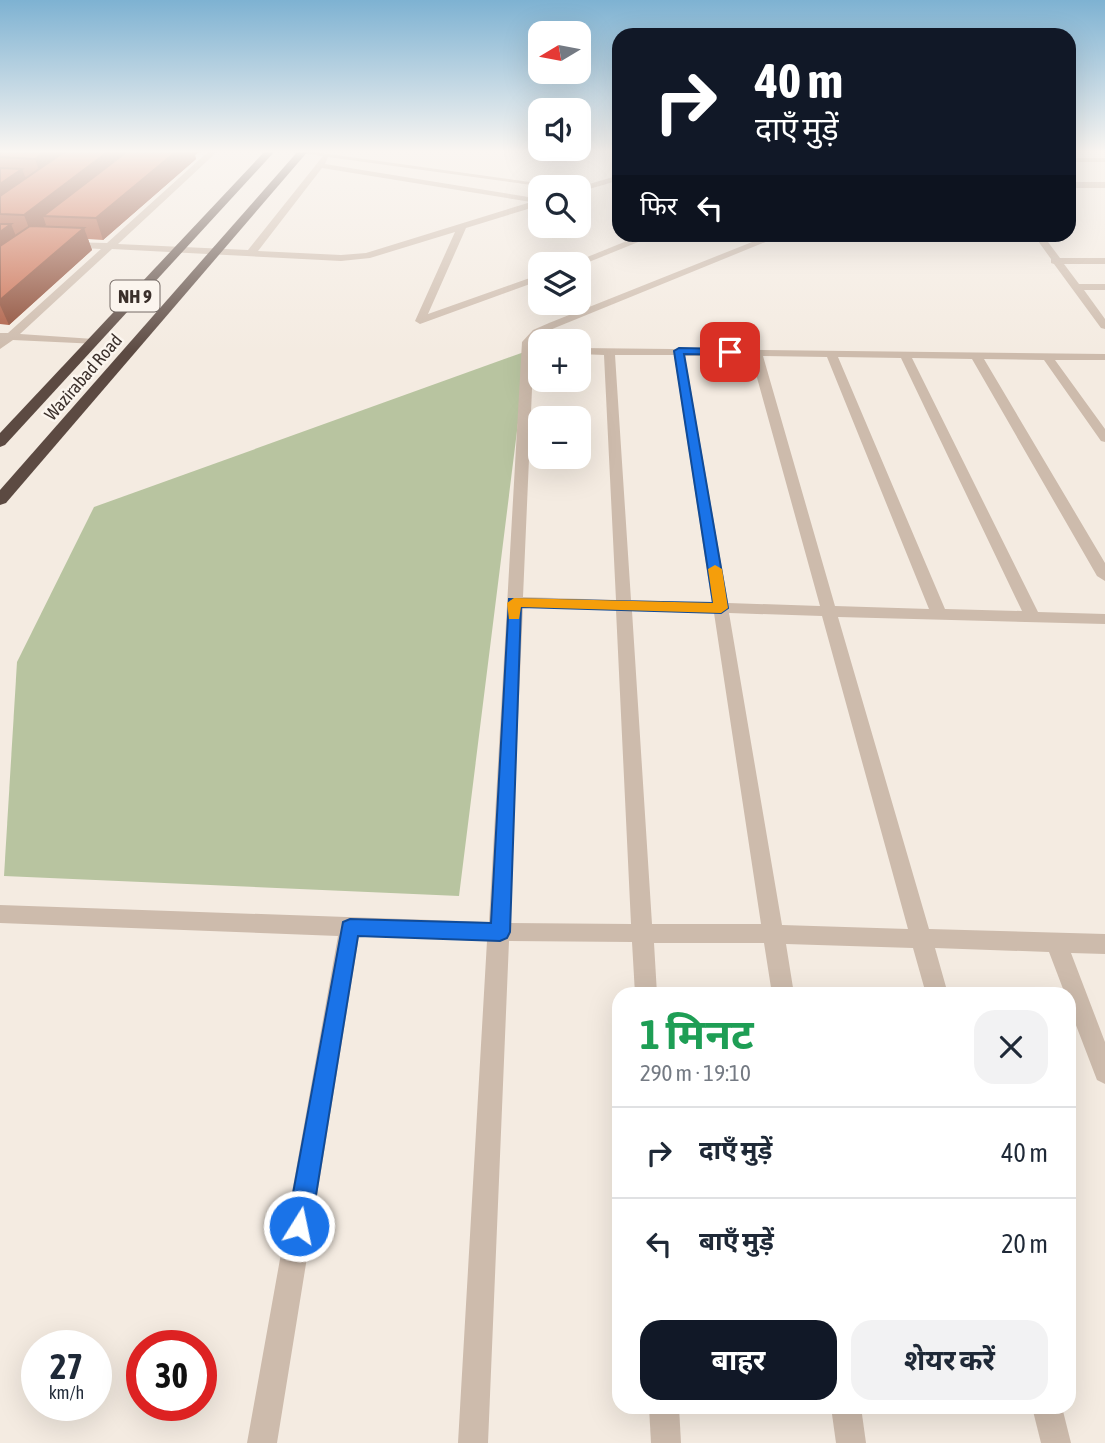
<!DOCTYPE html>
<html lang="hi">
<meta charset="utf-8">
<style>
:root{--surface:#fff;--page:#f2f2f3;--text:#1f2937;--muted:#747a83;--line:#e0e1e3;--accent:#111827}
body{margin:0;font-family:"Asap Condensed","Noto Sans Devanagari",sans-serif;background:var(--page);color:var(--text);height:100vh;display:flex;flex-direction:column;font-size:26px;white-space:nowrap}
*{box-sizing:border-box;margin:0}
p{font-size:23px;color:var(--muted)}
.icon{flex:none;width:38px;height:38px;fill:none;stroke:currentColor;stroke-width:2;stroke-linecap:round;stroke-linejoin:round}
.map{position:relative;flex:1;overflow:hidden}
.panel{position:absolute;left:612px;top:987px;width:464px;height:427px;display:flex;flex-direction:column;background:var(--surface);border-radius:21px;box-shadow:0 7px 28px #0002}
.panel>*{flex:none}
.hud{position:absolute;left:612px;top:28px;width:464px;height:214px;border-radius:21px;box-shadow:0 7px 28px #0002;background:#111827;color:#fff;overflow:hidden}
.needle{width:46px;rotate:260deg}
.fabs{position:absolute;left:528px;top:21px;display:grid;gap:14px}
.fabs a{display:grid;place-items:center;width:63px;height:63px;border-radius:14px;background:var(--surface);box-shadow:0 7px 28px #0002;font-size:35px}
.speed{position:absolute;left:21px;top:1330px;display:flex;gap:14px;font-size:35px;font-weight:700;text-align:center}
.speed>*{display:grid;place-content:center;width:91px;height:91px;border-radius:50%;background:var(--surface);box-shadow:0 7px 28px #0002;line-height:1}
.speed small{font-size:18px;font-weight:400}
.speed .limit{border:10px solid #d22;background:#fff;color:#111}
.pin{position:absolute;display:grid;place-items:center;width:60px;height:60px;color:#fff;margin:-30px;border-radius:14px;box-shadow:0 4px 10px #0006}
.me{position:absolute;width:77px;margin:-38px;rotate:10deg;stroke-linejoin:round;filter:drop-shadow(0 0 5px #0008)}
.turn{display:flex;align-items:center;gap:24px;height:147px;padding:0 28px;font-size:32px}
.turn .icon{width:91px;height:91px;stroke-width:2.5}
.turn b{display:block;font-size:49px;line-height:60px}
.then{display:flex;align-items:center;height:66px;padding:0 28px;background:#0003;gap:14px;font-size:26px}
.round{display:grid;place-items:center;flex:none;width:74px;height:74px;border-radius:21px;background:var(--page)}
.head{display:flex;align-items:center;justify-content:space-between;height:119px;padding:0 28px}
h1{font-size:42px;font-weight:700;line-height:52px;color:#1e9e55}
.action{display:flex;gap:14px;margin-top:auto;padding:14px 28px}
.action a{flex:1;height:80px;border-radius:21px;background:var(--accent);color:#fff;font-size:28px;font-weight:700;line-height:80px;text-align:center}
.action a+a{background:var(--page);color:var(--text)}
ul{padding:0;list-style:none}
li{display:flex;align-items:center;gap:21px;height:91px;padding:0 28px;border-top:2px solid var(--line)}
li div{flex:1}
li b{display:block;font-size:26px}
li em{font-style:normal}
.map>svg:first-child{display:block}
.green{fill:#b8c4a0}
.lines{fill:none;stroke-linecap:round;stroke-linejoin:round}
.minor{fill:#cdbbac;fill-rule:evenodd}
.highway{fill:#5c4a42;fill-rule:evenodd}
.wall{fill:#ac5a40}
.shaded-wall{fill:#8c4a34}
.building{fill:#c8694b;stroke:#8c4a34;stroke-width:2}
.route{fill:#1a73e8;stroke:#114b97;stroke-width:2}
.slow{fill:#f59e0b}
.labels{text-anchor:middle;dominant-baseline:central;stroke-width:5;stroke-linejoin:round;paint-order:stroke}
.far-street-label{font-size:18px;fill:#3b302b;stroke:#fbf5ee}
.shield{fill:#fbf5ee;stroke:#756b66;stroke-width:2}
.shield-label{font-size:19px;font-weight:bold;fill:#3b302b}
</style>
<div class="map">
<svg width="1105" height="1443" viewBox="0 0 1105 1443">
<rect width="100%" height="100%" fill="#f4ebe1"/>
<!-- green -->
<path class="green" d="M 527,351 L 459,896 L 4,876 L 17,662 L 94,507 Z"/>
<g class="lines">
<!-- minor -->
<g class="minor">
<path d="M 210,150 L 219,150 L 118,244 L 248,250 L 323,156 L 300,153 L 300,150 L 566,187 L 546,187 L 328,157 L 325,164 L 541,199 L 541,205 L 466,228 L 428,314 L 541,274 L 541,280 L 420,324 L 415,321 L 455,232 L 370,258 L 341,261 L 112,249 L 20,334 L 94,339 L 98,340 L 98,344 L 13,340 L 0,349 L 0,333 L 8,333 L 101,249 L 66,247 L 61,244 L 63,242 L 107,243 ZM 322,168 L 531,202 L 366,253 L 341,255 L 258,251 Z"/>
<rect x="1069" y="158" width="36" height="4"/>
<path d="M 620,175 L 620,180 L 579,192 L 579,187 Z"/>
<rect x="1069" y="182" width="36" height="6"/>
<path d="M 644,234 L 658,234 L 579,266 L 570,264 Z"/>
<path d="M 772,234 L 785,234 L 557,327 L 541,334 L 534,343 L 523,597 L 616,600 L 604,355 L 579,354 L 579,348 L 1105,354 L 1105,360 L 1055,360 L 1105,429 L 1105,442 L 1101,441 L 1044,360 L 984,359 L 1105,563 L 1105,581 L 1097,576 L 972,359 L 912,358 L 1038,612 L 1105,614 L 1105,624 L 838,617 L 929,929 L 1105,934 L 1105,954 L 1071,953 L 1105,1042 L 1105,1084 L 1097,1080 L 1069,1007 L 1069,994 L 1065,994 L 1049,952 L 935,948 L 948,994 L 926,994 L 913,948 L 786,944 L 794,994 L 772,994 L 764,943 L 654,943 L 657,994 L 635,994 L 632,942 L 509,941 L 488,1443 L 458,1443 L 487,941 L 359,936 L 277,1443 L 247,1443 L 338,936 L 0,923 L 0,905 L 489,922 L 522,342 L 533,330 L 549,323 ZM 615,355 L 674,355 L 712,603 L 631,600 ZM 685,356 L 751,356 L 820,606 L 728,603 ZM 763,356 L 827,357 L 929,609 L 835,606 ZM 838,357 L 901,358 L 1022,611 L 945,609 ZM 523,607 L 616,610 L 631,924 L 509,923 ZM 632,611 L 714,613 L 761,924 L 652,924 ZM 729,613 L 822,616 L 908,929 L 782,925 Z"/>
<path d="M 1033,234 L 1042,234 L 1060,258 L 1105,258 L 1105,264 L 1064,264 L 1079,284 L 1105,284 L 1105,290 L 1084,290 L 1105,319 L 1105,329 L 1101,328 L 1054,264 L 1051,263 L 1051,259 Z"/>
<path d="M 649,1407 L 679,1407 L 681,1443 L 651,1443 Z"/>
<path d="M 831,1407 L 861,1407 L 866,1443 L 836,1443 Z"/>
<path d="M 1032,1407 L 1062,1407 L 1071,1443 L 1041,1443 Z"/>
</g>
<!-- highway -->
<g class="highway">
<path d="M 266,150 L 276,150 L 5,445 L 0,447 L 0,433 Z"/>
<path d="M 299,150 L 309,150 L 6,503 L 0,505 L 0,490 Z"/>
</g>
</g>
<!-- wall -->
<path class="wall" d="M 0,150 L 201,150 L 195,155 L 196,159 L 103,240 L 88,239 L 92,250 L 9,325 L 0,324 Z"/>
<!-- shaded-wall -->
<g class="shaded-wall">
<path d="M 48,150 L 83,150 L 42,179 L 35,159 Z"/>
<path d="M 110,150 L 142,150 L 43,216 L 46,225 L 32,236 L 24,215 Z"/>
<path d="M 178,150 L 201,150 L 195,155 L 196,159 L 103,240 L 96,218 Z"/>
<path d="M 22,169 L 30,189 L 0,211 L 0,184 Z"/>
<path d="M 11,224 L 20,246 L 0,262 L 0,232 Z"/>
<path d="M 84,228 L 92,250 L 9,325 L 0,305 L 0,300 Z"/>
</g>
<!-- building -->
<g class="building">
<path d="M 0,150 L 48,150 L 35,159 L 0,157 Z"/>
<path d="M 67,150 L 110,150 L 24,215 L 0,214 L 0,196 Z"/>
<path d="M 129,150 L 178,150 L 96,218 L 43,216 Z"/>
<path d="M 0,168 L 22,169 L 0,184 Z"/>
<path d="M 0,224 L 11,224 L 0,232 Z"/>
<path d="M 30,226 L 84,228 L 0,300 L 0,246 Z"/>
</g>
<!-- sky -->
<linearGradient id="sky" x2="0" y2="1"><stop stop-color="#7eb2d2"/><stop offset="0.43" stop-color="#faf6f2"/><stop offset="1" stop-color="#faf6f2" stop-opacity="0"/></linearGradient>
<rect width="1105" height="352" fill="url(#sky)"/>
<!-- route -->
<path class="route" d="M 679,348 L 730,349 L 735,352 L 730,355 L 684,354 L 728,608 L 721,613 L 521,607 L 510,932 L 507,938 L 500,941 L 358,936 L 311,1226 L 307,1234 L 299,1238 L 290,1234 L 287,1226 L 343,922 L 350,919 L 491,923 L 509,599 L 713,603 L 674,351 Z"/>
<!-- slow -->
<path class="slow" d="M 715,565 L 722,569 L 728,608 L 721,613 L 521,607 L 519,619 L 509,619 L 507,603 L 514,598 L 713,603 L 708,569 Z"/>
<g class="labels">
<!-- far-street labels -->
<g class="far-street-label">
<text transform="translate(83 377) rotate(-49)">Wazirabad Road</text>
</g>
<!-- shield labels -->
<rect class="shield" x="110.5" y="280.5" width="49" height="31" rx="5"/>
<g class="shield-label">
<text x="135" y="296">NH 9</text>
</g>
</g>
</svg>
<div class="fabs">
<a><svg class="needle" viewBox="-14 -14 28 28"><path d="M0-13l5 13h-10z" fill="#e53935"/><path d="M0 13l5-13h-10z" fill="#747a83"/></svg></a>
<a><svg class="icon" aria-label="sound" viewBox="0 0 24 24"><path d="M4 9h4l5-4v14l-5-4H4zM17 9q2 3 0 6"/></svg></a>
<a><svg class="icon" aria-label="search" viewBox="0 0 24 24"><circle cx="10" cy="10" r="6"/><path d="M15 15l6 6"/></svg></a>
<a><svg class="icon" aria-label="layers" viewBox="0 0 24 24"><path d="M12 4l9 5-9 5-9-5zM3 14l9 5 9-5"/></svg></a>
<a>+</a>
<a>−</a>
</div>
<div class="speed"><div>27<small>km/h</small></div><div class="limit">30</div></div>
<div class="pin" style="left:730px;top:352px;background:#d93025"><svg class="icon" aria-label="arrive" viewBox="0 0 24 24"><path d="M6 21V4h12l-3 4 3 4H6"/></svg></div>
<svg class="me" style="left:299px;top:1226px" viewBox="-20 -20 40 40"><circle r="17" fill="#1a73e8" stroke="#fff" stroke-width="3"/><path d="M0-11L8 9 0 5-8 9z" fill="#fff"/></svg>
<div class="hud">
<div class="turn"><svg class="icon" aria-label="right" viewBox="0 0 24 24"><path d="M7 20v-9h11M14 6l5 5-5 5"/></svg><div><b>40 m</b>दाएँ मुड़ें</div></div>
<div class="then">फिर<svg class="icon" aria-label="left" viewBox="0 0 24 24"><path d="M17 20v-9H6M10 6l-5 5 5 5"/></svg></div>
</div>
<section class="panel">
<div class="head"><div><h1>1 मिनट</h1><p>290 m · 19:10</p></div><a class="round"><svg class="icon" aria-label="close" viewBox="0 0 24 24"><path d="M6 6l12 12M18 6L6 18"/></svg></a></div>
<ul>
<li><svg class="icon" aria-label="right" viewBox="0 0 24 24"><path d="M7 20v-9h11M14 6l5 5-5 5"/></svg><div><b>दाएँ मुड़ें</b></div><em>40 m</em></li>
<li><svg class="icon" aria-label="left" viewBox="0 0 24 24"><path d="M17 20v-9H6M10 6l-5 5 5 5"/></svg><div><b>बाएँ मुड़ें</b></div><em>20 m</em></li>
</ul>
<div class="action"><a>बाहर</a><a>शेयर करें</a></div>
</section>
</div>
